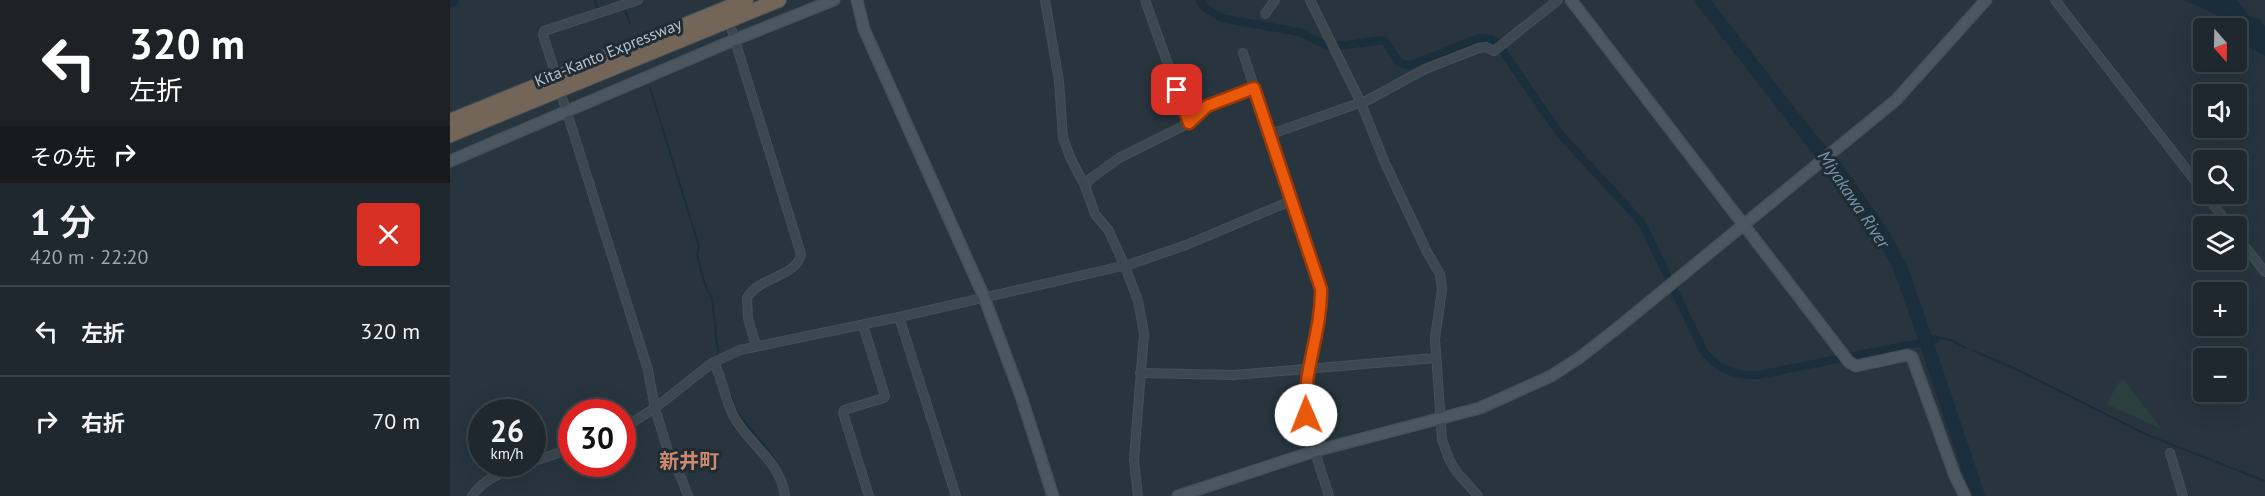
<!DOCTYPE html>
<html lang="ja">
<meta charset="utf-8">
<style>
:root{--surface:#1e282e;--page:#2b343a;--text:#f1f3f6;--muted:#a1a6aa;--line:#3c444a}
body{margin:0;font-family:"PT Sans","Noto Sans JP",sans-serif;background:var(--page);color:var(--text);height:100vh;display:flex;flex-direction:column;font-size:22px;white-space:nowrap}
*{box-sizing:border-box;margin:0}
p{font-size:20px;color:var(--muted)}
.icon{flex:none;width:33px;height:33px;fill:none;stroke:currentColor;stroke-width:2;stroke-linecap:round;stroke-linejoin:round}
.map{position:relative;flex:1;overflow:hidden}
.side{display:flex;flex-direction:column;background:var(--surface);width:450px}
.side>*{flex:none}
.guide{background:#202124;color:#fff;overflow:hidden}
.needle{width:39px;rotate:160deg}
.tools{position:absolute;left:1743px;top:18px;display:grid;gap:12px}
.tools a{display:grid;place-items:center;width:54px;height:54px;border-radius:6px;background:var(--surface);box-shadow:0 6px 24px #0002,0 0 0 2px var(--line);font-size:30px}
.speed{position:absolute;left:18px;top:399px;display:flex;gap:12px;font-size:30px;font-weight:700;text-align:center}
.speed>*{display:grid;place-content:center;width:78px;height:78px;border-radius:50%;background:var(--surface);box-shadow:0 6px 24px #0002,0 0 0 2px var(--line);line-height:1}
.speed small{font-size:15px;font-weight:400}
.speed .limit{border:9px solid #d22;background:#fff;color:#111}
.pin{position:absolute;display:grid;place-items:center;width:51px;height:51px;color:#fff;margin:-26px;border-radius:12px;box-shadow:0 3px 9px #0006}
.me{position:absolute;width:66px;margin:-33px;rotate:359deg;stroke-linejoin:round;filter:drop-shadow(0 0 4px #0008)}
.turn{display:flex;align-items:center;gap:21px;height:126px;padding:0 30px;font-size:27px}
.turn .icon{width:78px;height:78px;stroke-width:2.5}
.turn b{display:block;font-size:42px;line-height:51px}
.then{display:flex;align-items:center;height:57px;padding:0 30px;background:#0003;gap:12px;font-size:22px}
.round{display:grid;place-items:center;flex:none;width:63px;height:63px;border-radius:6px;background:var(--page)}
.summary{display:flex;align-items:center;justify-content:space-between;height:102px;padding:0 30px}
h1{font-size:36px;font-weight:600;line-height:45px}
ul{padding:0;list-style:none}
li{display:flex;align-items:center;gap:18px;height:90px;padding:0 30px;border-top:2px solid var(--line)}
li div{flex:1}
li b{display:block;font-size:22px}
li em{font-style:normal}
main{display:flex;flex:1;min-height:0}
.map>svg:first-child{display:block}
.green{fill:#2a3f3e}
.water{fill:#1b2e3c}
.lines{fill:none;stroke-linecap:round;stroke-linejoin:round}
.stream{stroke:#1b2e3c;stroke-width:2}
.canal{stroke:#1b2e3c;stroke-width:8}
.river{stroke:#1b2e3c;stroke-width:14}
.street-casing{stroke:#455058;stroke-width:10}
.secondary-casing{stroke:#455058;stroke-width:13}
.highway-casing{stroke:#465159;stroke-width:16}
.street{stroke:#3c474f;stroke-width:8}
.secondary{stroke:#4a5761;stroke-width:10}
.highway{stroke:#746559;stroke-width:14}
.route-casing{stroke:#983908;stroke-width:15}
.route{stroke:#ea580c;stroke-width:10}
.labels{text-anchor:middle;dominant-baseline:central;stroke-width:6;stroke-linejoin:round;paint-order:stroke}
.street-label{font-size:16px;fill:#b8c1c9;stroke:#202c34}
.water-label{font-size:18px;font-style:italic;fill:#7491a5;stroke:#202c34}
.quarter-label{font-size:20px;font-weight:bold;fill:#cd886f;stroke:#202c34}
</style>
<main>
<section class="side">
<div class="guide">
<div class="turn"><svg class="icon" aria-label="left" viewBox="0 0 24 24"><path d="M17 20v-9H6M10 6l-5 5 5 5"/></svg><div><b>320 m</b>左折</div></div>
<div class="then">その先<svg class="icon" aria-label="right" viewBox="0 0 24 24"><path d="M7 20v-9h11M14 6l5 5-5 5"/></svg></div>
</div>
<div class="summary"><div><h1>1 分</h1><p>420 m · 22:20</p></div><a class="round" style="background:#d93025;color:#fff"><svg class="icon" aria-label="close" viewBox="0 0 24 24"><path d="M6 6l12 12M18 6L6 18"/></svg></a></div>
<ul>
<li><svg class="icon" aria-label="left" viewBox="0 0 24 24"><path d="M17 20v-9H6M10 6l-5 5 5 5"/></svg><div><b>左折</b></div><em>320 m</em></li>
<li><svg class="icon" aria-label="right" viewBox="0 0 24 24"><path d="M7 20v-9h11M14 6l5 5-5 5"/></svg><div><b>右折</b></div><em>70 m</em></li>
</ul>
</section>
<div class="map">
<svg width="1815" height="496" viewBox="0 0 1815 496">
<rect width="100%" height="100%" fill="#28353e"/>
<!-- green -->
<path class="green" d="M 1672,378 L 1712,429 L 1656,404 Z"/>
<!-- water -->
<path class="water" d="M 1734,0 L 1787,0 L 1799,16 L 1810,19 L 1815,27 L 1815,56 L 1798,47 L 1793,34 L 1782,22 Z"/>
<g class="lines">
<!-- stream -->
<g class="stream">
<path d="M 145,0 L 147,7 L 150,8 L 172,2"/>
<path d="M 174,7 L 180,24"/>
<path d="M 200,88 L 249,246 L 247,253 L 251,271 L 257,290 L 262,298 L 268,353"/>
<path d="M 1490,338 L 1501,340 L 1516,348"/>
<path d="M 1524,351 L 1566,369 L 1695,434 L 1815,481"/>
<path d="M 280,393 L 286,411 L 322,455 L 333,476"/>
</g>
<!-- canal -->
<g class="canal">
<path d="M 749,0 L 755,8 L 771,18 L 849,32 L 880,47 L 934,40 L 949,62 L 959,66 L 1029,38 L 1041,39 L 1047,43 L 1110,134 L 1192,223 L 1253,350 C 1267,369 1284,376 1308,375 L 1458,345"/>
<path d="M 1464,344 L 1485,339"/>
</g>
<!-- river -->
<g class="river">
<path d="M 1252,0 L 1357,135 L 1388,171 L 1433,235 L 1450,267 L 1463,303 L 1528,496"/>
<path d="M 0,1 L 2,0"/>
</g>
<defs>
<g id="street">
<path d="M 595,0 L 609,81 L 613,138 L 621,159 L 635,186 L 645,214 L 659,231 L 676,269 L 688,301 L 694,333 L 684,460 L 688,496"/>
<path d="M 695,0 L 739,123"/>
<path d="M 860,0 L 911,103 L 935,163 L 977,252 L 990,274 L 992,290 L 985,338 L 992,440 L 999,459 L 1006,471 L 1028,496"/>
<path d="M 1605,0 L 1754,192"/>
<path d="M 815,14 L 825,0"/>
<path d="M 282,31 L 351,254 C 347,277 308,277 297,298 L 298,318 L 306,346"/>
<path d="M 793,53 L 871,289 L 871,304 L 855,386 C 853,424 868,460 879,496"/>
<path d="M 103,66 L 93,35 L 94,31 L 188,0"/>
<path d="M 113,100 L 198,370 L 205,408 L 220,458 L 230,475 L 238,496"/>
<path d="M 821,134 L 918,100 L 975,69 L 1029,48 L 1036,47 L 1044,51 L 1108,0"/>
<path d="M 635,186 L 640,179 L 669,158 L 739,123 L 757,106 L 804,88"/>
<path d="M 1755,194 L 1780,226"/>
<path d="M 1786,235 L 1815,272"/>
<path d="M 449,317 L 506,496"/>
<path d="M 413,325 L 435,396 L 434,398 L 394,410 L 393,413 L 419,496"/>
<path d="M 264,362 C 272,379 275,398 283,415 C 298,445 330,459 335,496"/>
<path d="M 690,373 L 784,375 L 986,358"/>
<path d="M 172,429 L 205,408 L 262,363 L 290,350 L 449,317 L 681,264 L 736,245 L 843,200"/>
<path d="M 1720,453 L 1733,496"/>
<path d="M 82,462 L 122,448"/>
<path d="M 22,496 C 36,476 56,471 78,464"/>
</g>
<g id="secondary">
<path d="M 407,0 L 414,29 L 534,297 L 571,396 L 603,496"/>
<path d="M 1121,0 L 1399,362 L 1406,366 L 1457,355 L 1462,357 L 1505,476 L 1515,496"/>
<path d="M 0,161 L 284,40 L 384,0"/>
<path d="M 728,496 L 865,451 L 1030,408 L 1101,376 L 1129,358 L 1170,326 L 1446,100 L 1536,0"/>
</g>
<g id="highway">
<path d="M 0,121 L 296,0"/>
<path d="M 0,135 L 329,0"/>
</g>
</defs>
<!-- street casing -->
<use href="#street" class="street-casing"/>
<!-- secondary casing -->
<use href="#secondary" class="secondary-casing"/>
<!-- highway casing -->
<use href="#highway" class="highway-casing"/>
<!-- street -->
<use href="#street" class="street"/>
<!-- secondary -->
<use href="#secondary" class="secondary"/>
<!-- highway -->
<use href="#highway" class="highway"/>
</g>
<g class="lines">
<defs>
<path id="route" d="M 727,90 L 739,123 L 757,106 L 804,88 L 871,289 C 872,332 852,372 856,415"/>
</defs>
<!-- route casing -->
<use href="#route" class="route-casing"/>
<!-- route -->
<use href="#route" class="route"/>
</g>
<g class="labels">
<!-- street labels -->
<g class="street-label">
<text transform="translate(158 52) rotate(-22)">Kita-Kanto Expressway</text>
</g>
<!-- water labels -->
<g class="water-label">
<text transform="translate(1404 199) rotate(56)">Miyakawa River</text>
</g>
<!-- quarter labels -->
<g class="quarter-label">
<text x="239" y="461">新井町</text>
</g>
</g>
</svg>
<div class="tools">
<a><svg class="needle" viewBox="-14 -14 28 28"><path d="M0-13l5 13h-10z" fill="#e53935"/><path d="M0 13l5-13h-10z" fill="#a1a6aa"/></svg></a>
<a><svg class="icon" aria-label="sound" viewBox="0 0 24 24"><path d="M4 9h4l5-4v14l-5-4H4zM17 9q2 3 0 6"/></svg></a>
<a><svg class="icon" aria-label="search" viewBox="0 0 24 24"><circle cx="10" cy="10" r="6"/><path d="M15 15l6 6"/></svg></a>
<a><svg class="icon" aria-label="layers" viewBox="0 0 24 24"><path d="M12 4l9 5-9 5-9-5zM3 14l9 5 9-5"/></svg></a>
<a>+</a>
<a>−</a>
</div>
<div class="speed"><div>26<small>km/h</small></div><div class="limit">30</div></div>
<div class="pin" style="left:727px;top:90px;background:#d93025"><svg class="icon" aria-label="arrive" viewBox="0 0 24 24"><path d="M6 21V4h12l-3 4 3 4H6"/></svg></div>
<svg class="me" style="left:856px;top:415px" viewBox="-20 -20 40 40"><circle r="19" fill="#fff"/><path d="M0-13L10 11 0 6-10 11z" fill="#ea580c"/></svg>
</div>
</main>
